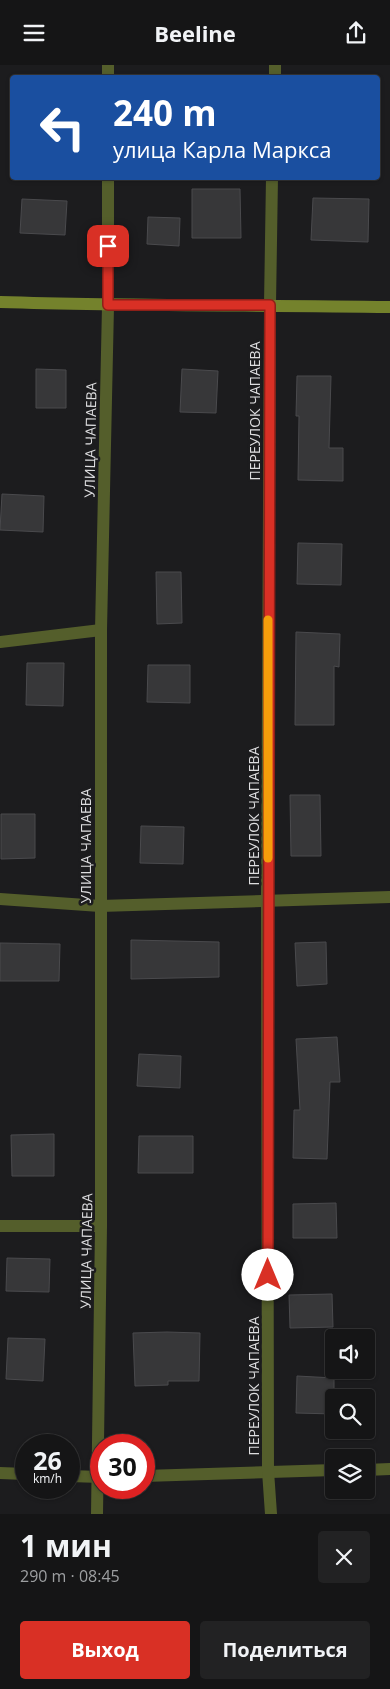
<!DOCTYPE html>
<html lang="ru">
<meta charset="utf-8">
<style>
:root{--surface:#151516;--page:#222223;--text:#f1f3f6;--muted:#9d9fa1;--line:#343435;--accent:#d93025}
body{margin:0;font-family:"Open Sans",sans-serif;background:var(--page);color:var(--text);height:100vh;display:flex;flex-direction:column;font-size:19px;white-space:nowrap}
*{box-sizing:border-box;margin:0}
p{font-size:16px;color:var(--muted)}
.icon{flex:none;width:28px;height:28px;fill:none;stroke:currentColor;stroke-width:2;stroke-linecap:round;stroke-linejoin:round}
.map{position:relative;height:1449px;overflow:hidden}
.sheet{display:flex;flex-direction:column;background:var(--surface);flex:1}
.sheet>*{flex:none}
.hud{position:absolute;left:10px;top:10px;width:370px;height:105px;border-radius:5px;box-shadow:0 1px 4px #0004,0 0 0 1px var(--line);background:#1a4fa0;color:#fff;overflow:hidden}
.controls{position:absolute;left:325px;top:1264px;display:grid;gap:10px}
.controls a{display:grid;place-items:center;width:50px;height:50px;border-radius:5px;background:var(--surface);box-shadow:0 1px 4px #0004,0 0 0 1px var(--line);font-size:25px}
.speed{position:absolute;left:15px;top:1369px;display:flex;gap:10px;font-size:25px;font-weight:700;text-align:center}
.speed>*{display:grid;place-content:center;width:65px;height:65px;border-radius:50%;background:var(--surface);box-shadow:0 1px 4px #0004,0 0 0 1px var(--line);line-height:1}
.speed small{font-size:12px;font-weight:400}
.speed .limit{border:8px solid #d22;background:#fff;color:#111}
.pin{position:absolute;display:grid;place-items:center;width:42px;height:42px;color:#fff;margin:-21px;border-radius:10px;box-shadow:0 2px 8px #0006}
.me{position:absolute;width:55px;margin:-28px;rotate:0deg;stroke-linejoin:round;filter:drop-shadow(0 0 4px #0008)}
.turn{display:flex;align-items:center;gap:18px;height:105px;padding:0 20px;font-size:22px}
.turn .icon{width:65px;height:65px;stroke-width:2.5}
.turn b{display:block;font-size:35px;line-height:42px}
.round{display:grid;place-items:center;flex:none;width:52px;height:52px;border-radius:5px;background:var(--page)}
.headline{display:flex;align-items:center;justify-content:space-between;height:85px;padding:0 20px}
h1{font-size:30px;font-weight:700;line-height:38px}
.cta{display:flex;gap:10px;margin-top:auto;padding:10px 20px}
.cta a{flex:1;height:58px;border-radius:5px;background:var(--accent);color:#fff;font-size:20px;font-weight:700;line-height:58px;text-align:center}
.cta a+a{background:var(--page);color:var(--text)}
header{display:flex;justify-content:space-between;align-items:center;height:65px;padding:0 20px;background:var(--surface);font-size:22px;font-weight:700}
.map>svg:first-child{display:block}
.building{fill:#373739;stroke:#4a4a4d}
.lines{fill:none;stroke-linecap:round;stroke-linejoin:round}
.lane{stroke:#545e2b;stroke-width:12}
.street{stroke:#545e2b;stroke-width:12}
.secondary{stroke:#74822c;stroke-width:12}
.route-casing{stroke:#8d1f18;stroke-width:12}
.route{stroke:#d93025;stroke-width:9}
.slow{stroke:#f59e0b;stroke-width:9}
.labels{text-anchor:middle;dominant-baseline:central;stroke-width:5;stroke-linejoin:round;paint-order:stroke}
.street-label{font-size:14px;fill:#dedee0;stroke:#1c1c1e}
</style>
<header><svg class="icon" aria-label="menu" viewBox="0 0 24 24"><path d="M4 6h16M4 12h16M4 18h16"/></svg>Beeline<svg class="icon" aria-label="share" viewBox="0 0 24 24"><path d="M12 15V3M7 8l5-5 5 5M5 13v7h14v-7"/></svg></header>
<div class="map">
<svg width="390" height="1449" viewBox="0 0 390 1449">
<rect width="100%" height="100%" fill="#1c1c1e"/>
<!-- building -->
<g class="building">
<path d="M 192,124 L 240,124 L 241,173 L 192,173 Z"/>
<path d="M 313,133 L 369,134 L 368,177 L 311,175 Z"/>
<path d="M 22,134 L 67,136 L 65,170 L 20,168 Z"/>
<path d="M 148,152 L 180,153 L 179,181 L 147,179 Z"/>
<path d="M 36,304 L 66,305 L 66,343 L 36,343 Z"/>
<path d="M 182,304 L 218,306 L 216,348 L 180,347 Z"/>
<path d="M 297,311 L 331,311 L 329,383 L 343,383 L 343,416 L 298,415 L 299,351 L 296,351 Z"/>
<path d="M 2,429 L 44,431 L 43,467 L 0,465 Z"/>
<path d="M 298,478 L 342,479 L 341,520 L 297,519 Z"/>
<path d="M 156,507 L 181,507 L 182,558 L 157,559 Z"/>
<path d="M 296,567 L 340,569 L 339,602 L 334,601 L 334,660 L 295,660 Z"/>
<path d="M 27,598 L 64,598 L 63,641 L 26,640 Z"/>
<path d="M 148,600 L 190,600 L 190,638 L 147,637 Z"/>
<path d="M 290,730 L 320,730 L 321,791 L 291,791 Z"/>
<path d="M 1,749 L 35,749 L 35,793 L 1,794 Z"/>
<path d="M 141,761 L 184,762 L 183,799 L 140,798 Z"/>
<path d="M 131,875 L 219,877 L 219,912 L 131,914 Z"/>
<path d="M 326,877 L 327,919 L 297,921 L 295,878 Z"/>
<path d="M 0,878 L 60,879 L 59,916 L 0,916 Z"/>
<path d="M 337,972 L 340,1017 L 330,1017 L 327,1094 L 293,1093 L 294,1045 L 300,1045 L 296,974 Z"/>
<path d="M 139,989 L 181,991 L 180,1023 L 137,1021 Z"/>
<path d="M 54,1069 L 54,1111 L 12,1111 L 11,1070 Z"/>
<path d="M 139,1071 L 193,1071 L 193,1108 L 138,1108 Z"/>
<path d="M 336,1138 L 337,1173 L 293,1173 L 293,1139 Z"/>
<path d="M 7,1193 L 50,1194 L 49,1227 L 6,1226 Z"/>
<path d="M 332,1229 L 333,1262 L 290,1263 L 289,1230 Z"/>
<path d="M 167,1267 L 200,1268 L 199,1316 L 168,1316 L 168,1320 L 135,1321 L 133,1268 Z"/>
<path d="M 8,1273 L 45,1274 L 43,1316 L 6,1314 Z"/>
<path d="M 297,1311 L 334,1313 L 334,1349 L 296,1348 Z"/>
</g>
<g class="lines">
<!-- lane -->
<g class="lane">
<path d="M 0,577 L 101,565"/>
<path d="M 0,1161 L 101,1161"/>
</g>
<!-- street -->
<g class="street">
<path d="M 108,0 L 108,12"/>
<path d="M 275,12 L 275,0"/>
<path d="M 0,834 L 100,841 L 390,832"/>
<path d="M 366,1405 L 390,1404"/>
<path d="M 0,1408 L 26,1409"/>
<path d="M 69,1411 L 101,1412"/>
<path d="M 144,1411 L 334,1405"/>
<path d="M 97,1449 L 101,1161 L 101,565 L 108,241 L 108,112"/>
<path d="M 271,1449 L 268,1406 L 267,836 L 270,240 L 272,112"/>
</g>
<!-- secondary -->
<path class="secondary" d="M 0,237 C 130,241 260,240 390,242"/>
</g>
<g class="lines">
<defs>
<path id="route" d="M 108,181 L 108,240 L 270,240 L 268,1210"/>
</defs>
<!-- route casing -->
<use href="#route" class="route-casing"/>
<!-- route -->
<use href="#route" class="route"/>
<!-- slow -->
<path class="slow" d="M 268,793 L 268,555"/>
</g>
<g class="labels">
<!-- street labels -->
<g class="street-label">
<text transform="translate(254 346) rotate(-90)">ПЕРЕУЛОК ЧАПАЕВА</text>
<text transform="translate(90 375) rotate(-89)">УЛИЦА ЧАПАЕВА</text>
<text transform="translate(253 751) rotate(-90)">ПЕРЕУЛОК ЧАПАЕВА</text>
<text transform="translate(85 781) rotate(-90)">УЛИЦА ЧАПАЕВА</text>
<text transform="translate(86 1186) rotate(-89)">УЛИЦА ЧАПАЕВА</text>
<text transform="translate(253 1321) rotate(-90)">ПЕРЕУЛОК ЧАПАЕВА</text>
</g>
</g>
</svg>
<div class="controls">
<a><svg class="icon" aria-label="sound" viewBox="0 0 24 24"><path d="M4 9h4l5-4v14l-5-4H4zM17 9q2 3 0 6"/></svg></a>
<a><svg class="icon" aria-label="search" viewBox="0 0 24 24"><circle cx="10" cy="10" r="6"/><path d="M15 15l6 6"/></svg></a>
<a><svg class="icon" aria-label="layers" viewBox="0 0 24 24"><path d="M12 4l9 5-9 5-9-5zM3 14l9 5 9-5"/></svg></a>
</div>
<div class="speed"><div>26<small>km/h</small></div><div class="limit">30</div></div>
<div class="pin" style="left:108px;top:181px;background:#d93025"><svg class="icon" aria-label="arrive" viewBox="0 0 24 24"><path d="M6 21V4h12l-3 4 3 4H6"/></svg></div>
<svg class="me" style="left:268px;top:1210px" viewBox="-20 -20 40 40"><circle r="19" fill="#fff"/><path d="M0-13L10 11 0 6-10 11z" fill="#d93025"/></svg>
<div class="hud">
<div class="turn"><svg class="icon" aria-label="left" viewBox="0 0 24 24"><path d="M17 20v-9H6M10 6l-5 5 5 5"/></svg><div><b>240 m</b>улица Карла Маркса</div></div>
</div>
</div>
<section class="sheet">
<div class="headline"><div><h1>1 мин</h1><p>290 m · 08:45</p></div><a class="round"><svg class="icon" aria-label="close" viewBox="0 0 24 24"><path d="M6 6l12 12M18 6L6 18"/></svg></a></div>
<div class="cta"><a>Выход</a><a>Поделиться</a></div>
</section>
